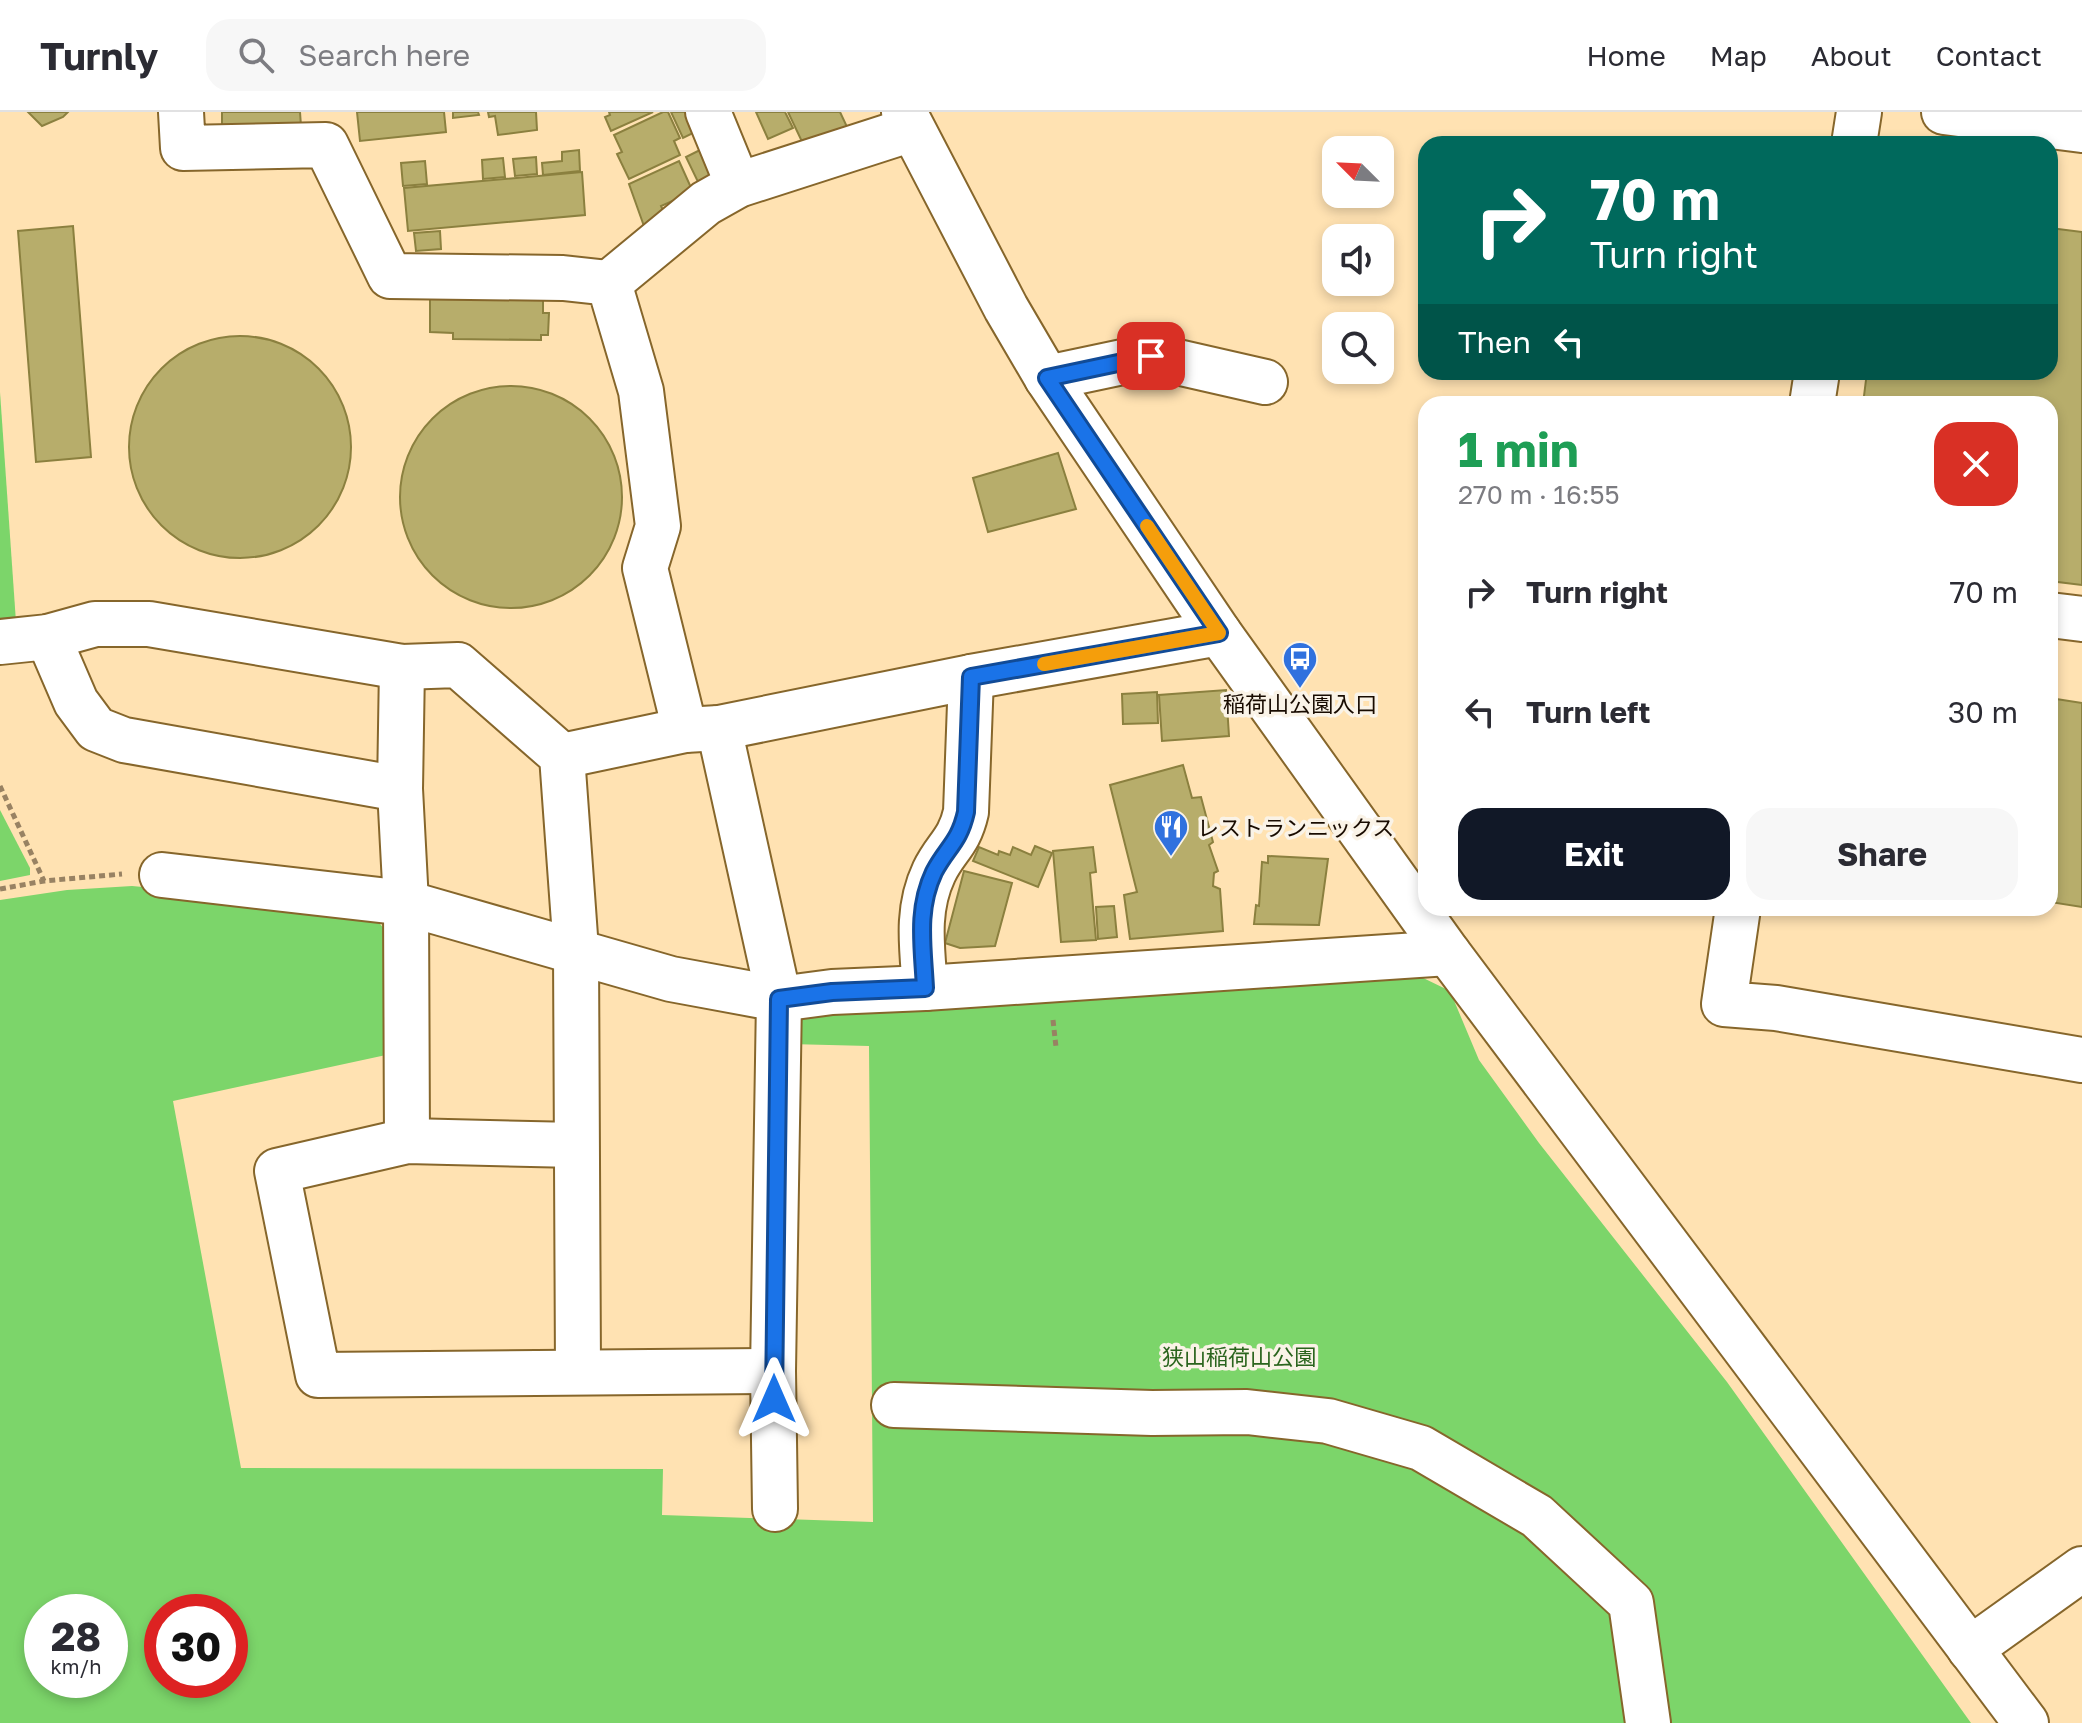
<!DOCTYPE html>
<meta charset="utf-8">
<style>
:root{--surface:#fff;--page:#f7f7f7;--text:#2b2b33;--muted:#7c7c81;--line:#e1e1e2;--accent:#111827}
body{margin:0;font-family:"Golos Text","Noto Sans JP",sans-serif;background:var(--page);color:var(--text);height:100vh;display:flex;flex-direction:column;font-size:30px;white-space:nowrap}
*{box-sizing:border-box;margin:0}
p{font-size:26px;color:var(--muted)}
.icon{flex:none;width:44px;height:44px;fill:none;stroke:currentColor;stroke-width:2;stroke-linecap:round;stroke-linejoin:round}
.map{position:relative;flex:1;overflow:hidden}
.panel{position:absolute;left:1418px;top:284px;width:640px;height:520px;display:flex;flex-direction:column;background:var(--surface);border-radius:24px;box-shadow:0 4px 12px #0003}
.panel>*{flex:none}
.banner{position:absolute;left:1418px;top:24px;width:640px;height:244px;border-radius:24px;box-shadow:0 4px 12px #0003;background:#00695c;color:#fff;overflow:hidden}
.needle{width:52px;rotate:294deg}
.buttons{position:absolute;left:1322px;top:24px;display:grid;gap:16px}
.buttons a{display:grid;place-items:center;width:72px;height:72px;border-radius:16px;background:var(--surface);box-shadow:0 4px 12px #0003;font-size:40px}
.speed{position:absolute;left:24px;top:1482px;display:flex;gap:16px;font-size:40px;font-weight:700;text-align:center}
.speed>*{display:grid;place-content:center;width:104px;height:104px;border-radius:50%;background:var(--surface);box-shadow:0 4px 12px #0003;line-height:1}
.speed small{font-size:20px;font-weight:400}
.speed .limit{border:12px solid #d22;background:#fff;color:#111}
.pin{position:absolute;display:grid;place-items:center;width:68px;height:68px;color:#fff;margin:-34px;border-radius:16px;box-shadow:0 4px 12px #0006}
.me{position:absolute;width:88px;margin:-44px;rotate:0deg;stroke-linejoin:round;filter:drop-shadow(0 0 6px #0008)}
.turn{display:flex;align-items:center;gap:28px;height:168px;padding:0 40px;font-size:36px}
.turn .icon{width:104px;height:104px;stroke-width:2.5}
.turn b{display:block;font-size:56px;line-height:68px}
.then{display:flex;align-items:center;height:76px;padding:0 40px;background:#0003;gap:16px;font-size:30px}
.round{display:grid;place-items:center;flex:none;width:84px;height:84px;border-radius:24px;background:var(--page)}
.overview{display:flex;align-items:center;justify-content:space-between;height:136px;padding:0 40px}
h1{font-size:48px;font-weight:700;line-height:60px;color:#1e9e55}
.primary-button{display:flex;gap:16px;margin-top:auto;padding:16px 40px}
.primary-button a{flex:1;height:92px;border-radius:24px;background:var(--accent);color:#fff;font-size:32px;font-weight:700;line-height:92px;text-align:center}
.primary-button a+a{background:var(--page);color:var(--text)}
ul{padding:0;list-style:none}
li{display:flex;align-items:center;gap:24px;height:120px;padding:0 40px}
li div{flex:1}
li b{display:block;font-size:30px}
li em{font-style:normal}
header{display:flex;align-items:center;gap:48px;box-sizing:border-box;height:112px;padding:0 40px;background:var(--surface);border-bottom:2px solid var(--line)}
header strong{font-size:38px}
nav{display:flex;gap:44px;margin-inline-start:auto;font-size:28px}
.search{width:560px;height:72px;background:var(--page);display:flex;align-items:center;gap:20px;box-sizing:border-box;padding:0 28px;border-radius:24px;color:var(--muted);font-size:30px}
.map>svg:first-child{display:block}
.green{fill:#7cd56a;fill-rule:evenodd}
.building{fill:#b7ad6b;stroke:#8b803f;stroke-width:2}
.lines{fill:none;stroke-linecap:round;stroke-linejoin:round}
.minor-casing{stroke:#86662b;stroke-width:48}
.path{stroke:#988263;stroke-width:5;stroke-dasharray:6 4;stroke-linecap:butt}
.minor{stroke:#fff;stroke-width:44}
.route-casing{stroke:#114b97;stroke-width:20}
.route{stroke:#1a73e8;stroke-width:14}
.slow{stroke:#f59e0b;stroke-width:14}
.labels{text-anchor:middle;dominant-baseline:central;stroke-width:7;stroke-linejoin:round;paint-order:stroke}
.poi-label{font-size:22px;fill:#180b00;stroke:#faf3e7}
.park-label{font-size:22px;fill:#2a641d;stroke:#faf3e7}
</style>
<header>
<strong>Turnly</strong>
<div class="search"><svg class="icon" aria-label="search" viewBox="0 0 24 24"><circle cx="10" cy="10" r="6"/><path d="M15 15l6 6"/></svg>Search here</div>
<nav><a>Home</a><a>Map</a><a>About</a><a>Contact</a></nav>
</header>
<div class="map">
<svg width="2082" height="1611" viewBox="0 0 2082 1611">
<rect width="100%" height="100%" fill="#ffe2b2"/>
<!-- green -->
<g class="green">
<path d="M 0,280 L 16,510 L 0,512 Z"/>
<path d="M 0,698 L 30,756 L 30,763 L 0,769 Z"/>
<path d="M 132,774 L 271,787 L 369,799 L 386,819 L 386,943 L 173,989 L 241,1356 L 663,1357 L 662,1403 L 873,1410 L 869,934 L 789,932 L 788,918 L 811,896 L 1415,862 L 1450,879 L 1479,948 L 1539,1031 L 1727,1270 L 1971,1611 L 0,1611 L 0,788 L 67,778 ZM 42,1500 L 110,1500 L 110,1568 L 42,1568 ZM 162,1500 L 230,1500 L 230,1568 L 162,1568 Z"/>
</g>
<!-- building -->
<g class="building">
<path d="M 28,0 L 68,0 L 63,5 L 42,14 Z"/>
<path d="M 222,0 L 300,0 L 301,14 L 222,16 Z"/>
<path d="M 357,0 L 444,0 L 446,20 L 360,29 Z"/>
<path d="M 453,0 L 478,0 L 479,3 L 453,6 Z"/>
<path d="M 488,0 L 536,0 L 537,18 L 498,23 L 495,4 L 489,5 Z"/>
<path d="M 609,0 L 653,0 L 611,19 L 605,5 L 610,3 Z"/>
<path d="M 663,0 L 668,0 L 680,26 L 674,29 L 680,43 L 629,67 L 617,42 L 622,40 L 614,23 Z"/>
<path d="M 671,0 L 688,0 L 697,19 L 683,26 Z"/>
<path d="M 756,0 L 785,0 L 793,16 L 768,27 Z"/>
<path d="M 788,0 L 840,0 L 848,17 L 805,36 Z"/>
<path d="M 706,35 L 714,64 L 699,72 L 686,45 Z"/>
<path d="M 579,38 L 580,59 L 543,63 L 542,51 L 562,49 L 562,40 Z"/>
<path d="M 536,45 L 537,62 L 515,64 L 513,47 Z"/>
<path d="M 503,46 L 505,65 L 483,67 L 482,48 Z"/>
<path d="M 425,49 L 427,72 L 403,74 L 401,51 Z"/>
<path d="M 679,49 L 693,80 L 661,94 L 667,107 L 645,117 L 629,72 Z"/>
<path d="M 582,60 L 585,103 L 408,119 L 404,76 Z"/>
<path d="M 73,114 L 91,345 L 36,350 L 18,119 Z"/>
<path d="M 2050,116 L 2082,120 L 2082,473 L 2050,469 L 2050,292 L 1863,292 L 1867,260 L 2050,260 Z"/>
<path d="M 440,119 L 441,137 L 416,139 L 414,121 Z"/>
<path d="M 543,176 L 543,201 L 549,201 L 548,223 L 541,223 L 541,228 L 453,227 L 453,221 L 430,220 L 430,180 Z"/>
<circle cx="240" cy="335" r="111"/>
<circle cx="511" cy="385" r="111"/>
<path d="M 1058,341 L 1076,397 L 988,420 L 973,366 Z"/>
<path d="M 1226,578 L 1229,624 L 1162,629 L 1159,583 Z"/>
<path d="M 1157,580 L 1158,611 L 1123,612 L 1122,582 Z"/>
<path d="M 2050,586 L 2082,591 L 2082,795 L 2050,790 Z"/>
<path d="M 1183,653 L 1192,686 L 1201,685 L 1213,730 L 1209,733 L 1218,759 L 1214,761 L 1213,774 L 1220,777 L 1223,819 L 1130,827 L 1124,783 L 1137,780 L 1110,673 Z"/>
<path d="M 1035,734 L 1052,741 L 1038,775 L 973,749 L 979,735 L 998,743 L 999,739 L 1010,743 L 1013,735 L 1031,743 Z"/>
<path d="M 1093,735 L 1096,760 L 1090,761 L 1096,828 L 1061,830 L 1053,739 Z"/>
<path d="M 1268,744 L 1328,747 L 1319,813 L 1254,812 L 1256,793 L 1259,794 L 1262,750 L 1268,751 Z"/>
<path d="M 964,759 L 1012,771 L 995,834 L 960,836 L 945,831 Z"/>
<path d="M 1114,794 L 1117,825 L 1098,827 L 1096,795 Z"/>
</g>
<g class="lines">
<defs>
<g id="minor">
<path d="M 181,0 L 183,36 L 326,33 L 390,164 L 563,166 L 609,171 L 641,279 L 658,414 L 645,456 L 685,618"/>
<path d="M 708,0 L 738,73"/>
<path d="M 904,0 L 1006,196 L 1047,266 L 1219,521 L 1448,841 L 2026,1611"/>
<path d="M 1944,0 L 2082,18"/>
<path d="M 1854,32 L 1859,0"/>
<path d="M 609,171 L 706,91 L 738,73 L 912,17"/>
<path d="M 1047,266 L 1151,244 L 1265,270"/>
<path d="M 1812,292 L 1817,260"/>
<path d="M 2050,503 L 2082,507"/>
<path d="M 48,525 L 76,590 L 96,617 L 124,628 L 400,677"/>
<path d="M 0,530 L 48,525 L 95,512 L 149,512 L 402,555 L 458,553 L 562,644 L 576,838 L 578,1259"/>
<path d="M 402,555 L 400,677 L 406,791 L 407,1029"/>
<path d="M 719,616 L 779,887 L 773,1259 L 775,1397"/>
<path d="M 562,644 L 685,618 L 719,616 L 971,565 L 1219,521"/>
<path d="M 162,763 L 406,791 L 671,867 L 779,887 L 832,880 L 925,876 L 1448,841"/>
<path d="M 1738,796 L 1724,892 L 1776,896 L 2082,948"/>
<path d="M 925,876 C 922,835 916,798 934,760 C 946,735 959,731 966,700 L 971,565"/>
<path d="M 576,1033 L 407,1029 L 277,1059 L 318,1263 L 773,1259"/>
<path d="M 894,1293 L 1152,1301 L 1247,1300 L 1328,1309 L 1421,1336 L 1537,1404 L 1631,1491 L 1648,1611"/>
<path d="M 1970,1537 L 2082,1457"/>
</g>
</defs>
<!-- minor casing -->
<use href="#minor" class="minor-casing"/>
<!-- path -->
<g class="path">
<path d="M 0,674 L 44,769"/>
<path d="M 0,777 L 44,769 L 122,762"/>
<path d="M 1053,908 L 1056,935"/>
</g>
<!-- minor -->
<use href="#minor" class="minor"/>
</g>
<g class="lines">
<defs>
<path id="route" d="M 774,1287 L 779,887 L 832,880 L 925,876 C 923,835 916,798 934,760 C 947,735 959,731 966,700 L 971,565 L 1219,521 L 1047,266 L 1151,244"/>
</defs>
<!-- route casing -->
<use href="#route" class="route-casing"/>
<!-- route -->
<use href="#route" class="route"/>
<!-- slow -->
<path class="slow" d="M 1044,552 L 1219,521 L 1147,414"/>
</g>
<!-- icons -->
<defs>
<symbol id="bus-pin" viewBox="-11 -11 22 30"><path d="M0 17L-7.5 6A9.5 9.5 0 1 1 7.5 6Z" fill="#3071de" stroke="#faf3e7"/><path d="M-5-6H5V4H4V6H2V4H-2V6H-4V4H-5ZM-3.5-4V0h7V-4ZM-3.5 1.2v1.5H-2V1.2ZM2 1.2v1.5H3.5V1.2Z" fill="#fff"/></symbol>
<symbol id="restaurant-pin" viewBox="-11 -11 22 30"><path d="M0 17L-7.5 6A9.5 9.5 0 1 1 7.5 6Z" fill="#3071de" stroke="#faf3e7"/><path d="M-5-6h1v4h1v-4h1v4h1v-4h1v5L-1.5 .5V6h-2V.5L-5-1ZM5-6V6H3V1.5H1.5Q1.5-4 5-6Z" fill="#fff"/></symbol>
</defs>
<g fill-rule="evenodd">
<use href="#bus-pin" x="1280" y="527" width="40" height="54"/>
<use href="#restaurant-pin" x="1151" y="695" width="40" height="54"/>
</g>
<g class="labels">
<!-- poi labels -->
<g class="poi-label">
<text x="1300" y="591">稲荷山公園入口</text>
<text x="1197" y="715" text-anchor="start">レストランニックス</text>
</g>
<!-- park labels -->
<g class="park-label">
<text x="1239" y="1244">狭山稲荷山公園</text>
</g>
</g>
</svg>
<div class="buttons">
<a><svg class="needle" viewBox="-14 -14 28 28"><path d="M0-13l5 13h-10z" fill="#e53935"/><path d="M0 13l5-13h-10z" fill="#7c7c81"/></svg></a>
<a><svg class="icon" aria-label="sound" viewBox="0 0 24 24"><path d="M4 9h4l5-4v14l-5-4H4zM17 9q2 3 0 6"/></svg></a>
<a><svg class="icon" aria-label="search" viewBox="0 0 24 24"><circle cx="10" cy="10" r="6"/><path d="M15 15l6 6"/></svg></a>
</div>
<div class="speed"><div>28<small>km/h</small></div><div class="limit">30</div></div>
<div class="pin" style="left:1151px;top:244px;background:#d93025"><svg class="icon" aria-label="arrive" viewBox="0 0 24 24"><path d="M6 21V4h12l-3 4 3 4H6"/></svg></div>
<svg class="me" style="left:774px;top:1287px" viewBox="-20 -20 40 40"><path d="M0-17L14 15 0 8-14 15z" fill="#1a73e8" stroke="#fff" stroke-width="4"/></svg>
<div class="banner">
<div class="turn"><svg class="icon" aria-label="right" viewBox="0 0 24 24"><path d="M7 20v-9h11M14 6l5 5-5 5"/></svg><div><b>70 m</b>Turn right</div></div>
<div class="then">Then<svg class="icon" aria-label="left" viewBox="0 0 24 24"><path d="M17 20v-9H6M10 6l-5 5 5 5"/></svg></div>
</div>
<section class="panel">
<div class="overview"><div><h1>1 min</h1><p>270 m · 16:55</p></div><a class="round" style="background:#d93025;color:#fff"><svg class="icon" aria-label="close" viewBox="0 0 24 24"><path d="M6 6l12 12M18 6L6 18"/></svg></a></div>
<ul>
<li><svg class="icon" aria-label="right" viewBox="0 0 24 24"><path d="M7 20v-9h11M14 6l5 5-5 5"/></svg><div><b>Turn right</b></div><em>70 m</em></li>
<li><svg class="icon" aria-label="left" viewBox="0 0 24 24"><path d="M17 20v-9H6M10 6l-5 5 5 5"/></svg><div><b>Turn left</b></div><em>30 m</em></li>
</ul>
<div class="primary-button"><a>Exit</a><a>Share</a></div>
</section>
</div>
